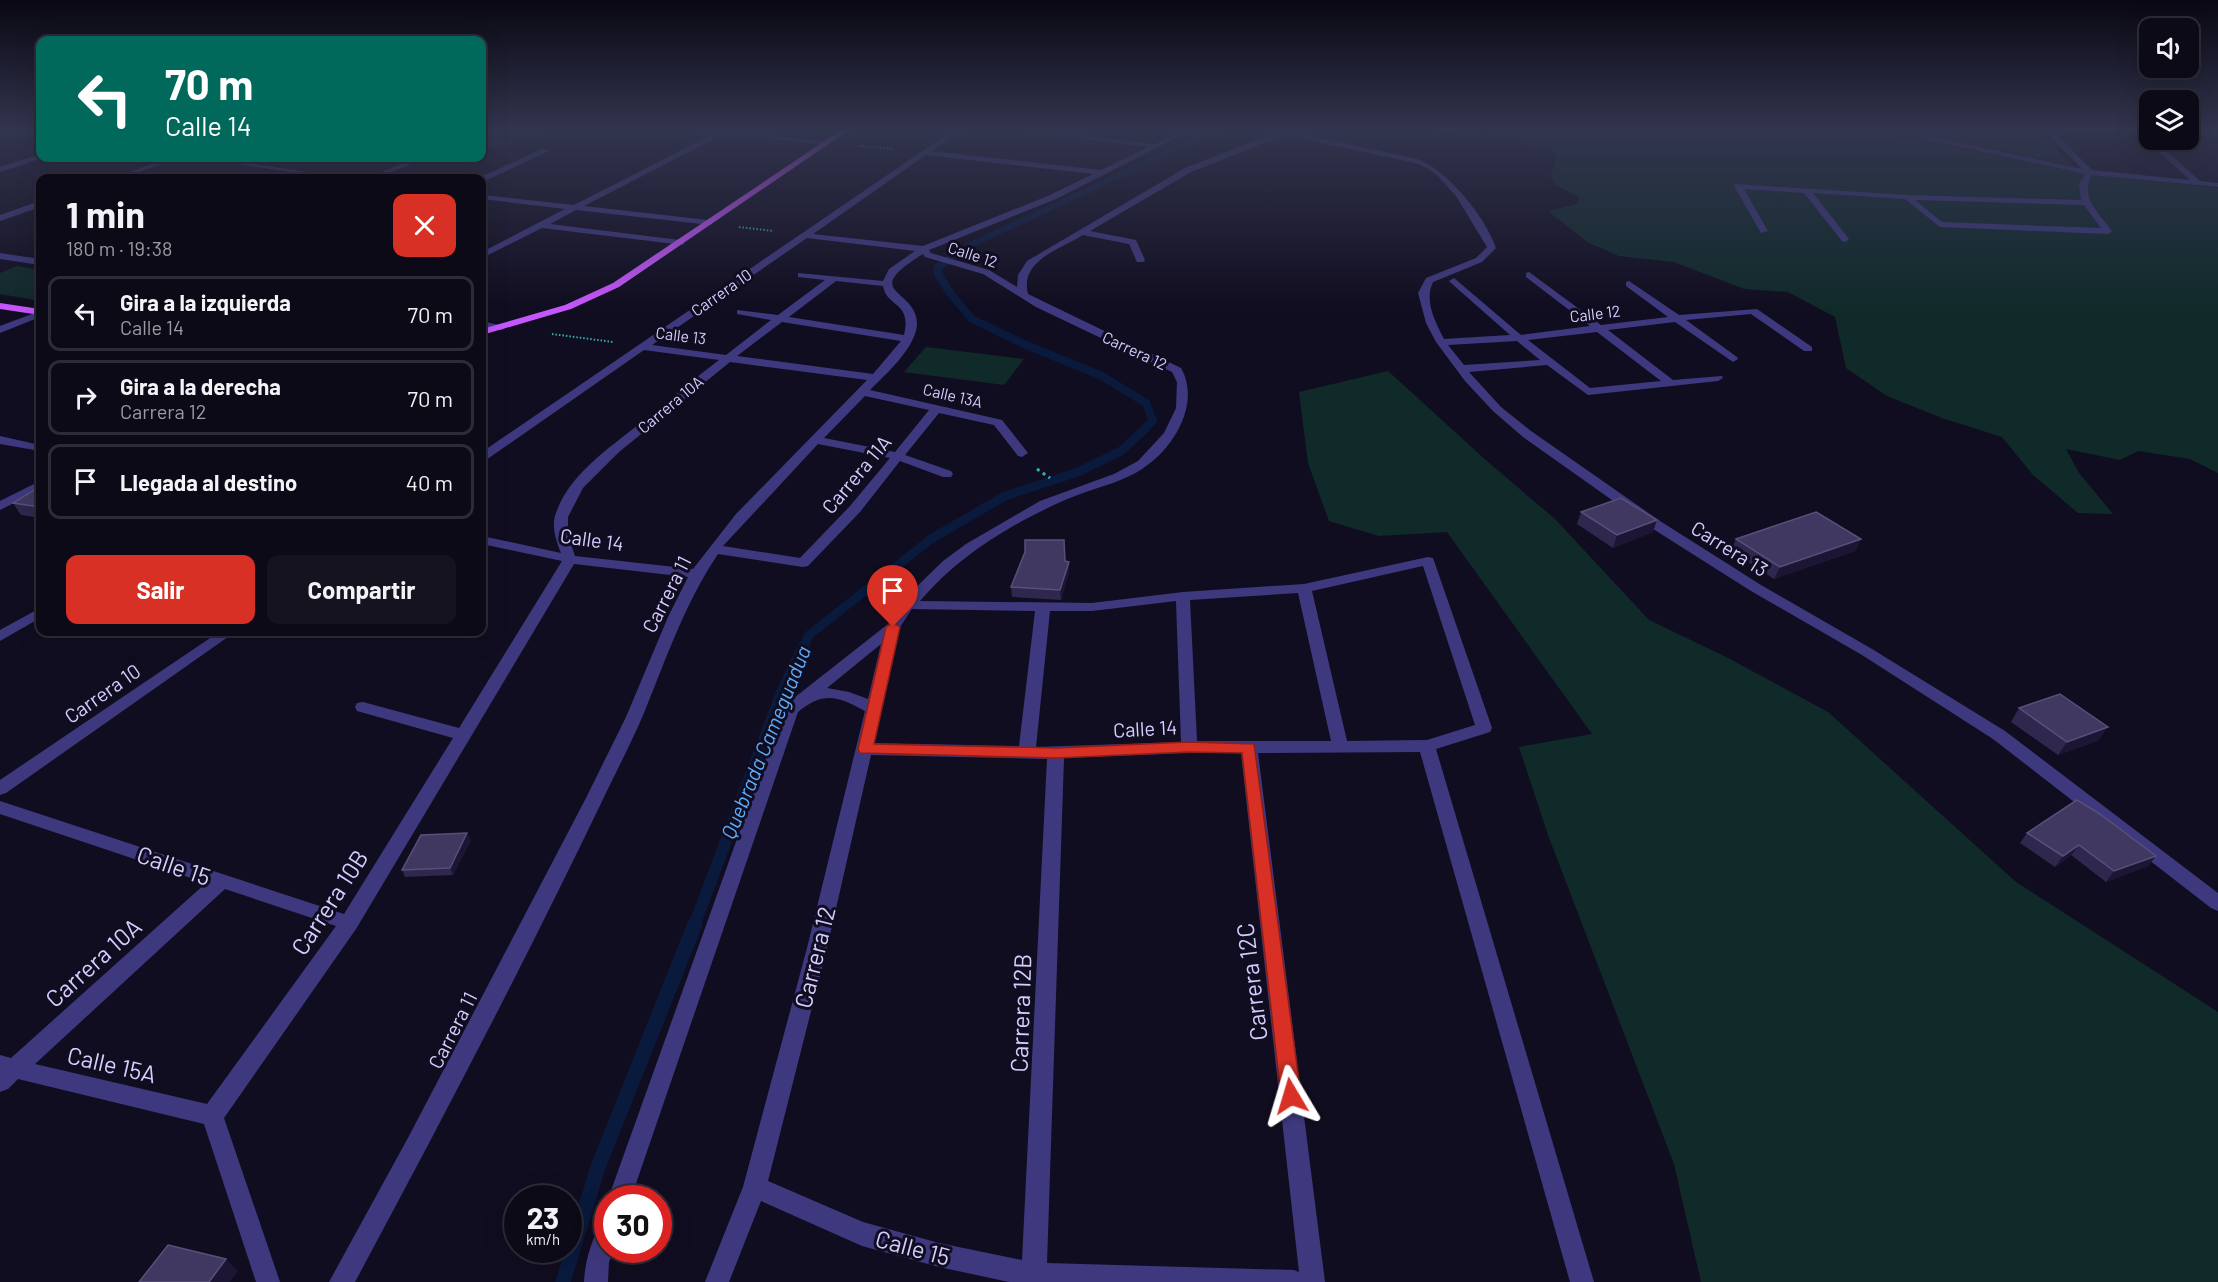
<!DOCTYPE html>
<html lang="es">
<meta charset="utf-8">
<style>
:root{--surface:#0d0a18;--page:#161321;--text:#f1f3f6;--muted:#9a9aa2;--line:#2d2b37;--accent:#d93025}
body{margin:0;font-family:Barlow,sans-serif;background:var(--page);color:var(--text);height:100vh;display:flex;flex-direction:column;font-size:22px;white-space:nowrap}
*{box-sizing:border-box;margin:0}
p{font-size:20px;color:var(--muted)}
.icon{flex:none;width:33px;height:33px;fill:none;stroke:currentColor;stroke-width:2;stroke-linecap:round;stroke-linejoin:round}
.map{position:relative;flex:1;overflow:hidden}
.drawer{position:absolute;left:36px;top:174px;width:450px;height:462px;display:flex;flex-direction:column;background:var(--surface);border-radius:12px;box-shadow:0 6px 24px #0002,0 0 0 2px var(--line)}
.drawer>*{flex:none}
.top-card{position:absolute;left:36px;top:36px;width:450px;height:126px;border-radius:12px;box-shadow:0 6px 24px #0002,0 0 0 2px var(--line);background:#00695c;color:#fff;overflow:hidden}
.fabs{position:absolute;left:2139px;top:18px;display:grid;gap:12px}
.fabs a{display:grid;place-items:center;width:60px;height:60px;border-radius:12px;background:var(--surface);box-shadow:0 6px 24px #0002,0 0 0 2px var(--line);font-size:30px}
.speed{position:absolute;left:504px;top:1185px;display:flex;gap:12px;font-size:30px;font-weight:700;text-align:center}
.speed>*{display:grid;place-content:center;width:78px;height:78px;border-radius:50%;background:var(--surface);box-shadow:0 6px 24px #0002,0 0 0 2px var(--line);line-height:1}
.speed small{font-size:15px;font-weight:400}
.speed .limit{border:9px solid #d22;background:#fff;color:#111}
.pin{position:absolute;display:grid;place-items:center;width:51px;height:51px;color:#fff;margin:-62px -26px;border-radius:50% 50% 50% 0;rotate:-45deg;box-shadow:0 0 6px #0007}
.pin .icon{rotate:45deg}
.me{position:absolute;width:66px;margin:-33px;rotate:353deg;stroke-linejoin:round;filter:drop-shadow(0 0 4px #0008)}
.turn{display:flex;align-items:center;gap:21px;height:126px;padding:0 30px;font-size:27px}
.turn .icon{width:78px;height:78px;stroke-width:2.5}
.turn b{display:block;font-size:42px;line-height:51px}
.round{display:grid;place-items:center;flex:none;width:63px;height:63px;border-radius:12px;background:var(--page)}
.head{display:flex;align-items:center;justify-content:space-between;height:102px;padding:0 30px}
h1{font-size:36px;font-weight:700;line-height:45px}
.button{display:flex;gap:12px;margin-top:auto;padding:12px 30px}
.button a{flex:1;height:69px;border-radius:12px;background:var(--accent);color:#fff;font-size:24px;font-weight:700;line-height:69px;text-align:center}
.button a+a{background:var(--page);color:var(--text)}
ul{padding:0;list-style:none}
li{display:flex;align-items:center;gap:18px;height:75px;margin:0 12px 9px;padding:0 18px;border:3px solid var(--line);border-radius:12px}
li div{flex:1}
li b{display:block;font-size:22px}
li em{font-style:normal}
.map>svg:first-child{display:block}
.green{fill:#102a2a}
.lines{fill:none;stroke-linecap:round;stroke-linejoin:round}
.stream-far4{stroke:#0a1a3d;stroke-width:6}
.stream-far3{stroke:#0a1a3d;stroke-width:8}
.stream-far2{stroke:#0a1a3d;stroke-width:9}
.stream-far1{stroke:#0a1a3d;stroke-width:12}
.stream{stroke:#0a1a3d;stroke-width:15}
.path-far1{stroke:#30b0ad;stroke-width:2;stroke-dasharray:1.5 2;stroke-linecap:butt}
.path{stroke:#30b0ad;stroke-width:3;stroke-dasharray:3 4;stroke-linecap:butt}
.minor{fill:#3e397f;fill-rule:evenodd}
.primary{fill:#c556fc;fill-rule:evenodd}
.wall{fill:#2f274e}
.shaded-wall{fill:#1c1534}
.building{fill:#413861;stroke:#58507a;stroke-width:1.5}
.route{fill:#d93025;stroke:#8d1f18;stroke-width:1.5}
.labels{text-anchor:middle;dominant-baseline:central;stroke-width:6;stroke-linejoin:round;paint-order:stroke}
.far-street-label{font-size:16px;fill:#d5cdfe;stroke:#110d20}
.street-label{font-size:20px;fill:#d5cdfe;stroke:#110d20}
.water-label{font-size:21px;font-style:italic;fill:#5dacfc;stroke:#110d20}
.near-street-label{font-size:24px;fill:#d5cdfe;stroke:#110d20}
</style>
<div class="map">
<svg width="2218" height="1282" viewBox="0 0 2218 1282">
<rect width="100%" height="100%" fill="#110d20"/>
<!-- green -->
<g class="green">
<path d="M 1486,128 L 1824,128 L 1912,138 L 2084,174 L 2218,188 L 2218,473 L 2190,459 L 2138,451 L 2120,460 L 2066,449 L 2079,473 L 2113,514 L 2078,513 L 2033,475 L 2002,437 L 1942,418 L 1887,396 L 1846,368 L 1835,317 L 1788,292 L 1744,289 L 1674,262 L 1619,256 L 1587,242 L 1548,211 L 1577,204 L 1579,197 L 1554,184 L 1551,174 L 1557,159 L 1553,150 L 1533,146 Z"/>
<path d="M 2040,132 L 2073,166 L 1923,133 Z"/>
<path d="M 17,266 L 40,270 L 40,301 L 0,294 L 0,273 Z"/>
<path d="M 926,347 L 1024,359 L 1004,385 L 904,372 Z"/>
<path d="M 1388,371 L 1488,462 L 1555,519 L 1649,620 L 1726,657 L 1828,712 L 2016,882 L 2218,1012 L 2218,1282 L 1701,1282 L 1674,1164 L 1548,835 L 1519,747 L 1592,734 L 1447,532 L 1379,536 L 1329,521 L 1308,463 L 1299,392 Z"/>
</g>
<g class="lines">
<!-- stream-far4 -->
<path class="stream-far4" d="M 946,261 L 962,249 L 1221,128"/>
<!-- stream-far3 -->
<path class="stream-far3" d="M 948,260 L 937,268 L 938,274 L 950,293 L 972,319 L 1026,345 L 1100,375 L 1146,403 L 1153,421 L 1143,430"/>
<!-- stream-far2 -->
<path class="stream-far2" d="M 803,647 L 809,635 L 931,539 L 1005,496 L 1078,472 L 1121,451 L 1145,429"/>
<!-- stream-far1 -->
<path class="stream-far1" d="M 694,926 L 782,692 L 804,646"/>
<!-- stream -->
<path class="stream" d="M 563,1282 L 598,1167 L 695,924"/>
<!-- path-far1 -->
<g class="path-far1">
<path d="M 859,146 L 893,149"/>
<path d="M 739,227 L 773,231"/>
<path d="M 552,334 L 613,342"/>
</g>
<!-- path -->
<path class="path" d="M 1037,469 L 1050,478"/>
<!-- minor -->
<g class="minor">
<path d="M 683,128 L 734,128 L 731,131 L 832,143 L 828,145 L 724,134 L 584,206 L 708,220 L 712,223 L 711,225 L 576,210 L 550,224 L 680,240 L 684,243 L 683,245 L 542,228 L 482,258 L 482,252 L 565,209 L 482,199 L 482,195 L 574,205 L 715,133 Z"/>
<path d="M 956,128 L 964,128 L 932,151 L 1101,170 L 1148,147 L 1027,132 L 1031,130 L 1155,144 L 1187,128 L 1196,128 L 1056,199 L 929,250 L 931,253 L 989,270 L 1017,287 L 1018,275 L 1027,261 L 1185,168 L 1288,128 L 1298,128 L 1292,132 L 1417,159 C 1447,169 1486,218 1496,248 L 1482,262 L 1433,282 C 1424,301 1435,321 1444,339 L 1510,335 L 1451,283 L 1449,281 L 1454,278 L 1521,335 L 1590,326 L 1526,277 L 1526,273 L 1529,272 L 1601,325 L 1668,317 L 1626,286 L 1626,282 L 1629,281 L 1679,315 L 1757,309 L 1812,347 L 1812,351 L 1804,351 L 1751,314 L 1686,320 L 1737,357 L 1738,359 L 1733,362 L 1675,322 L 1608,330 L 1673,380 L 1722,376 L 1723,378 L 1718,381 L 1588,395 L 1547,365 L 1469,372 L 1501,407 L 1531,431 L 1660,521 L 1761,585 L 1872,649 L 2005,731 L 2218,893 L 2218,911 L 2211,908 L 1993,739 L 1862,655 L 1751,591 L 1650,527 L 1523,437 L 1493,411 L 1465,381 L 1436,342 L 1426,323 L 1418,293 L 1426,278 L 1476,258 L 1487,247 L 1456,196 L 1438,176 L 1427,168 L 1415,163 L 1285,135 L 1191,172 L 1090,231 L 1136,240 L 1145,260 L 1143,262 L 1137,262 L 1129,244 L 1083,235 C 1060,249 1019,261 1028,294 L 1181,368 C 1201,403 1174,449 1142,469 C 1124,481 1102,486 1083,493 C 1063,500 1043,510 1024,520 C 985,541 949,567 920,601 L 1092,603 L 1183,592 L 1304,584 L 1428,557 L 1433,558 L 1492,728 L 1490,732 L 1436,749 L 1594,1282 L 1570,1282 L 1420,752 L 1258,753 L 1325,1282 L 1009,1282 L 939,1267 L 862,1246 L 761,1201 L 729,1282 L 705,1282 L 743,1187 L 807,948 L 865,711 C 838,696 823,691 798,712 L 631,1198 L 608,1199 L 785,705 L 888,624 L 901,602 L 943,561 L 966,544 L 1040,501 L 1114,474 L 1138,461 L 1164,433 L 1176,408 L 1177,382 L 1172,372 L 1036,307 L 983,274 L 925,257 L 923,254 C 858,294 916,288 917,323 C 917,347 885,375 870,390 L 1002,420 L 1028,453 L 1022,457 L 1018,456 L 994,425 L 939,413 L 905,455 L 951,471 L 953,474 L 951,477 L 943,477 L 900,461 L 860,512 L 808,566 L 803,567 L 718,554 C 685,603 666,659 644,713 C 632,741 618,768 605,795 C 526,960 441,1122 355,1282 L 329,1282 L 409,1136 L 586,798 L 626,717 L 668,617 L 688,577 L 574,564 L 356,929 L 224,1118 L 280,1282 L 256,1282 L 204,1124 L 18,1079 L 8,1089 L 0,1092 L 0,1055 L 11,1058 L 206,883 L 0,814 L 0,801 L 344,914 L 453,738 L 357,711 L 355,707 L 357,703 L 363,702 L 459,728 L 562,561 L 482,544 L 482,536 L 561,553 C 556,540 551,526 556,513 C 570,472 615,444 647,418 C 671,398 694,379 719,360 L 644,350 L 486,460 L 482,461 L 482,452 ZM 926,155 L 1093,174 L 1050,195 L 923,246 L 813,234 ZM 807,238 L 915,251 L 889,269 L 883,281 L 798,273 L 798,277 L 825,280 L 778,315 L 737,310 L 737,314 L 771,320 L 726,355 L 652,345 ZM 836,281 L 883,286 C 887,308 912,301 904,335 L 789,317 ZM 782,322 L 901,341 L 873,374 L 737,356 ZM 1597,332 L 1661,381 L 1590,388 L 1528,340 ZM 1517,341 L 1540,360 L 1464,365 L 1448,345 ZM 730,362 L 867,380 L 736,514 L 693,569 L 575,556 L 568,535 L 568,517 L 583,488 L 619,452 ZM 865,396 L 929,410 L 895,452 L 824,438 ZM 818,444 L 890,458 L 850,506 L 800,558 L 723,546 ZM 1423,566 L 1475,725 L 1427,740 L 1347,741 L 1312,591 ZM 1298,593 L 1331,741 L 1197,741 L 1190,600 ZM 1176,601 L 1181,742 L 1036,747 L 1050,611 L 1092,611 ZM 912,609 L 1035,611 L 1019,746 L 874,743 L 900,627 ZM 881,644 L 868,699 L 849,692 L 827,688 ZM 1189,753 L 1241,753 L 1299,1272 L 1294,1270 L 1047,1263 L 1064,758 ZM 871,755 L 1047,759 L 1022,1260 L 939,1243 L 863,1222 L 768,1181 L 827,948 ZM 225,889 L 336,926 L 207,1104 L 35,1064 Z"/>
<path d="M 1419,128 L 1442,128 L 1478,134 L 1474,136 Z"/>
<path d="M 1840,128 L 1905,128 L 1907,131 L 2082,169 L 2046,132 L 1928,132 L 1924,130 L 2150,128 L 2150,132 L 2146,132 L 2150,136 L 2150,140 L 2154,140 L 2200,181 L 2218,183 L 2218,187 L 2092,175 C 2079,197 2099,213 2112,231 L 2108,234 L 1940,227 L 1905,199 L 1813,193 L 1849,239 L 1845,242 L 1842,241 L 1804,193 L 1744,189 L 1768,231 L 1761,233 L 1734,186 L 1735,184 L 1907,195 L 2081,200 L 2079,184 L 2085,174 L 1891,132 ZM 2054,132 L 2137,132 L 2190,180 L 2092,170 ZM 1915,200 L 2084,205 L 2101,228 L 1942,222 Z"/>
<path d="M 0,129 L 40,134 L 40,138 L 0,133 Z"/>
<path d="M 2188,130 L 2218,133 L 2218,137 L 2188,134 Z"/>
<path d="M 542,149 L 549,151 L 485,181 L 478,178 Z"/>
<path d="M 37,155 L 43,158 L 0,172 L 0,167 Z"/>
<path d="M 170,158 L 180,158 L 121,178 L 111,178 Z"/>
<path d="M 196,158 L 213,158 L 348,178 L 331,178 Z"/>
<path d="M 416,158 L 426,158 L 377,178 L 367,178 Z"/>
<path d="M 37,202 L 40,202 L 40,207 L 0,221 L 0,215 Z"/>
<path d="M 0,253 L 40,259 L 40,265 L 0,259 Z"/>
<path d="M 40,311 L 40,317 L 0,333 L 0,326 Z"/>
<path d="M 482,321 L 507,327 L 502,330 L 482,327 Z"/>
<path d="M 0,436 L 40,445 L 40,451 L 0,444 Z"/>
<path d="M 40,481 L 40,490 L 0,510 L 0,501 Z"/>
<path d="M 40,608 L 40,618 L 0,641 L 0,630 Z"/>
<path d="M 219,632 L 235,632 L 6,793 L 0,795 L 0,780 Z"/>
<path d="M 608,1220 L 608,1250 L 614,1250 L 609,1262 L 608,1282 L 584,1282 C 585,1261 591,1243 600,1224 Z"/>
</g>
<!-- primary -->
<g class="primary">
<path d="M 844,128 L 852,128 L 619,287 L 571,309 L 482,335 L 482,329 L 565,305 L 613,283 Z"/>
<path d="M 0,303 L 40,309 L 40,315 L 0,309 Z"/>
</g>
</g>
<!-- wall -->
<g class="wall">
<path d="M 482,128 L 546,128 L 501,148 L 482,146 Z"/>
<path d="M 40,486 L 40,518 L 21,515 L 13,503 Z"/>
<path d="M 1581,512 L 1653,532 L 1613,548 L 1577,524 Z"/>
<path d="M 1736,539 L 1861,539 L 1855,551 L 1774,579 L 1731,551 Z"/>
<path d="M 1065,561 L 1069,562 L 1069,572 L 1061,600 L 1012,597 L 1011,587 Z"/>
<path d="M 2019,708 L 2099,740 L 2058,755 L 2011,722 Z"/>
<path d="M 2027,833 L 2156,856 L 2148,866 L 2106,882 L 2071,855 L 2055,867 L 2020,843 Z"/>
<path d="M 471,840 L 453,875 L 405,877 L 402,870 Z"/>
</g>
<!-- shaded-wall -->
<g class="shaded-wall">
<path d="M 511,128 L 546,128 L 501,148 L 497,134 Z"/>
<path d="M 1657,520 L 1653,532 L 1613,548 L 1617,535 Z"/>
<path d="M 1861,539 L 1855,551 L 1774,579 L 1780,567 Z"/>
<path d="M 1069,562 L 1069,572 L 1061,600 L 1060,590 Z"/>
<path d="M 2108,727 L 2099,740 L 2058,755 L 2067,742 Z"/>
<path d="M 467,833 L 471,840 L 453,875 L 450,868 Z"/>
<path d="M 2079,845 L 2071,855 L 2055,867 L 2063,856 Z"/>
<path d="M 2156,856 L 2148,866 L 2106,882 L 2114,871 Z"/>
<path d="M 226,1259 L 238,1271 L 230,1282 L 209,1282 Z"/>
</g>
<!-- building -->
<g class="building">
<path d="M 482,128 L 511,128 L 497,134 L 482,132 Z"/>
<path d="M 40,486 L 40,507 L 13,503 Z"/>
<path d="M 1621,498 L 1657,520 L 1617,535 L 1581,512 Z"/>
<path d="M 1816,512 L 1861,539 L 1780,567 L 1736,539 Z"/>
<path d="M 1025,540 L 1064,540 L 1065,561 L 1069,562 L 1060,590 L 1011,587 L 1025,552 Z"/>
<path d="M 2060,694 L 2108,727 L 2067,742 L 2019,708 Z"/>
<path d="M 2077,800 L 2100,814 L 2156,856 L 2114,871 L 2079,845 L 2063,856 L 2027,833 Z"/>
<path d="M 467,833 L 450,868 L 402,870 L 421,835 Z"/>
<path d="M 168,1245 L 226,1259 L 209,1282 L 139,1282 Z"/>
</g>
<!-- sky -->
<linearGradient id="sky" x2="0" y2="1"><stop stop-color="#090712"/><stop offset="0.42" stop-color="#32354e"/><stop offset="1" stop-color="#32354e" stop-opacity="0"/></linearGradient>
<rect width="2218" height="308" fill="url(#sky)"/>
<!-- route -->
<path class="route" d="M 893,622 L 900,627 L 874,744 L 1056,748 L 1189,742 L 1254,744 L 1301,1096 L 1298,1103 L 1291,1105 L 1284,1103 L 1281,1096 L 1242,753 L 1189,752 L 1056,758 L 860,753 L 858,749 L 886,627 Z"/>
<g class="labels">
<!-- far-street labels -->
<g class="far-street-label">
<text transform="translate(973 254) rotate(18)">Calle 12</text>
<text transform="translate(721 292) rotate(-35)">Carrera 10</text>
<text transform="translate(1595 313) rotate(-7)">Calle 12</text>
<text transform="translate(681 335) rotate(7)">Calle 13</text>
<text transform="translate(1135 350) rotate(25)">Carrera 12</text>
<text transform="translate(953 395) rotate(13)">Calle 13A</text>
<text transform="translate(670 404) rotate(-40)">Carrera 10A</text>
</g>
<!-- street labels -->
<g class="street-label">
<text transform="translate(856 474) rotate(-50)">Carrera 11A</text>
<text transform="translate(592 539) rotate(8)">Calle 14</text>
<text transform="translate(1730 548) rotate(32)">Carrera 13</text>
<text transform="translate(666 594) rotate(-63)">Carrera 11</text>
<text transform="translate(102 693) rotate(-35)">Carrera 10</text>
<text transform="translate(1145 728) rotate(-3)">Calle 14</text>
<text transform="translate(452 1030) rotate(-63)">Carrera 11</text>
</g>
<!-- water labels -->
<g class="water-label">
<text transform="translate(765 742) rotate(-68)">Quebrada Cameguadua</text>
</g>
<!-- near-street labels -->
<g class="near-street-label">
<text transform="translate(174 865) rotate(19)">Calle 15</text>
<text transform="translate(329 902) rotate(-57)">Carrera 10B</text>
<text transform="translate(814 957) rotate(-76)">Carrera 12</text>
<text transform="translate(93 962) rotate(-42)">Carrera 10A</text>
<text transform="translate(1251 982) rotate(-97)">Carrera 12C</text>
<text transform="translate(1020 1013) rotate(-88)">Carrera 12B</text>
<text transform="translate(112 1064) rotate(13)">Calle 15A</text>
<text transform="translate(913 1247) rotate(15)">Calle 15</text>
</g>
</g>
</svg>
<div class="fabs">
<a><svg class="icon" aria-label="sound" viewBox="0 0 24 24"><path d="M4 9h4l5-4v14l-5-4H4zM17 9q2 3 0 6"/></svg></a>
<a><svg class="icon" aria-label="layers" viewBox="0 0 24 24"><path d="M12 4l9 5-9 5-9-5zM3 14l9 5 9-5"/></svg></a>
</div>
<div class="speed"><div>23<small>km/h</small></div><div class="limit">30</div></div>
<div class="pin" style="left:893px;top:627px;background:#d93025"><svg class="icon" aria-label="arrive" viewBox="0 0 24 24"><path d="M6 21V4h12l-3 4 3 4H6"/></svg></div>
<svg class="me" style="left:1291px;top:1096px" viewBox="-20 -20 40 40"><path d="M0-17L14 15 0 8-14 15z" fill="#d93025" stroke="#fff" stroke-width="4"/></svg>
<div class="top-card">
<div class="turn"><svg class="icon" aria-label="left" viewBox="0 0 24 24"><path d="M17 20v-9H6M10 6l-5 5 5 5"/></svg><div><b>70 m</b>Calle 14</div></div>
</div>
<section class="drawer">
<div class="head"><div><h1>1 min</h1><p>180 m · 19:38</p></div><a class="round" style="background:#d93025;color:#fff"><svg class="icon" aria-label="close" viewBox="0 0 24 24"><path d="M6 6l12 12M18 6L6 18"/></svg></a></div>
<ul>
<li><svg class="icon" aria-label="left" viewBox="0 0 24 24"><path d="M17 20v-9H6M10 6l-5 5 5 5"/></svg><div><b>Gira a la izquierda</b><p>Calle 14</p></div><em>70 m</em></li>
<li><svg class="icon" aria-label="right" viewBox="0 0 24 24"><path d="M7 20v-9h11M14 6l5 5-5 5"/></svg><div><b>Gira a la derecha</b><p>Carrera 12</p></div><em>70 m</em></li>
<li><svg class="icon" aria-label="arrive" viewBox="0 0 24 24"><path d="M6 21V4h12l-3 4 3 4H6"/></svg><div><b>Llegada al destino</b></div><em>40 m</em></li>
</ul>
<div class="button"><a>Salir</a><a>Compartir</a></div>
</section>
</div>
